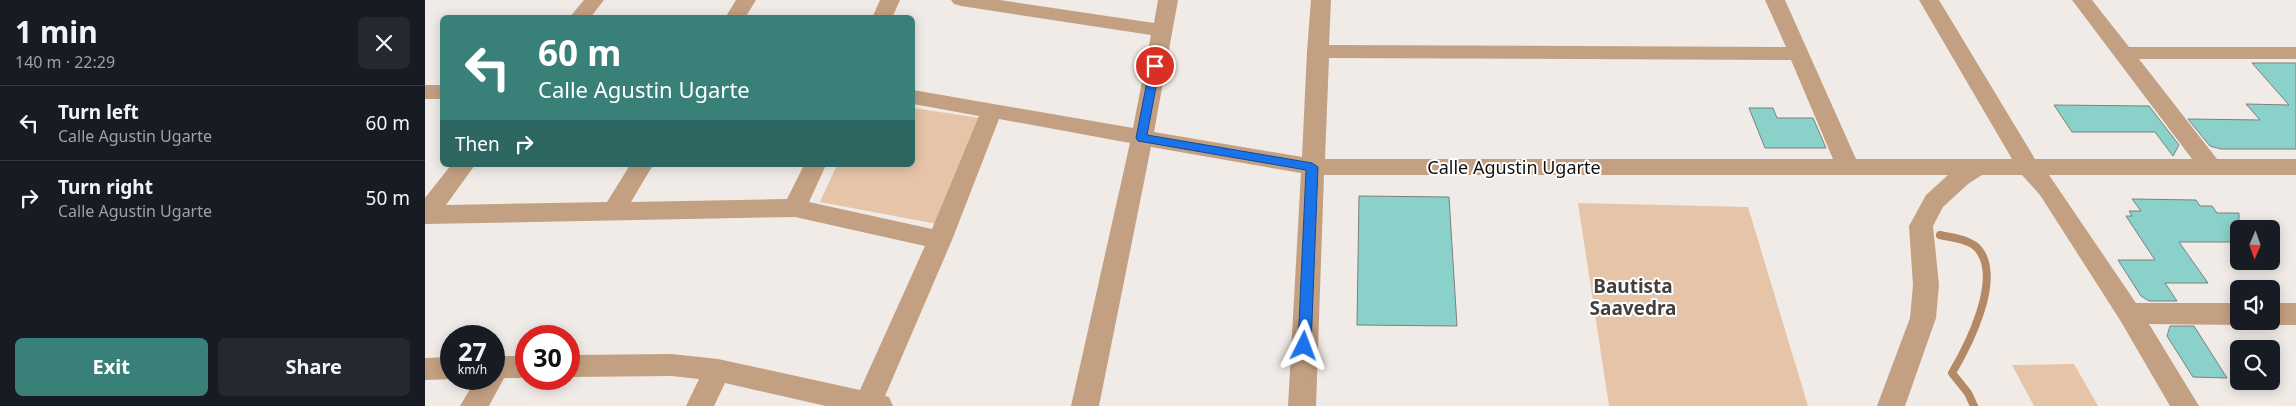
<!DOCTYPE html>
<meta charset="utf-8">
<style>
:root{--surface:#171b24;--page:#242831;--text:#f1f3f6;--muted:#9ea1a6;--line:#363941;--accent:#398079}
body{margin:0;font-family:"Noto Sans",sans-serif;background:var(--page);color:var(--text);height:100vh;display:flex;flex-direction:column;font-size:19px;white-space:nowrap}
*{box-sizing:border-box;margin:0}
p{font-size:16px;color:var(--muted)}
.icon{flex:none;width:28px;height:28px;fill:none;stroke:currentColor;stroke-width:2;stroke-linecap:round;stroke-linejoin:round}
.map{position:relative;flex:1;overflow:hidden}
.side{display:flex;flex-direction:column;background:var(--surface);width:425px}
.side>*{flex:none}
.guide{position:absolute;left:15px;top:15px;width:475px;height:152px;border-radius:8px;box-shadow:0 2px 12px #0003;background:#398079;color:#fff;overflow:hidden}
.needle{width:32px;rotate:182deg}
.fabs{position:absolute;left:1805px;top:220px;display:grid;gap:10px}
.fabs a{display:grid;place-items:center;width:50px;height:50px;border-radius:8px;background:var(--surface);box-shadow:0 2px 12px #0003;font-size:25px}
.speed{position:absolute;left:15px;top:325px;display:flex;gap:10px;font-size:25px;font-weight:700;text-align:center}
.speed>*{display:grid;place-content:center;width:65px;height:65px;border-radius:50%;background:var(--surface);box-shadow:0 2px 12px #0003;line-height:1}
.speed small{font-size:12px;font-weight:400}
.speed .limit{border:8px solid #d22;background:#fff;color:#111}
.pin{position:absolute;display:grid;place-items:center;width:42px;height:42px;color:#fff;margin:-21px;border:2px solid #fff;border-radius:50%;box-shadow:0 1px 5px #0007}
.me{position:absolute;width:55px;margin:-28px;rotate:3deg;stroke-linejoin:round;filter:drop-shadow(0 0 4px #0008)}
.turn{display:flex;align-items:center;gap:18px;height:105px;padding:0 15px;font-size:22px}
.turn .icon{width:65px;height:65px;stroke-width:2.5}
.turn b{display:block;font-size:35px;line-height:42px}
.then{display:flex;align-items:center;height:48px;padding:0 15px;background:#0003;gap:10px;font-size:19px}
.round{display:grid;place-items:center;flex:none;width:52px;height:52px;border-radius:8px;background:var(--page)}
.overview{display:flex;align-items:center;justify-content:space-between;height:85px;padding:0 15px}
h1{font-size:30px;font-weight:700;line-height:38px}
.cta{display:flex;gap:10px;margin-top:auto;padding:10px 15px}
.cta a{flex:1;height:58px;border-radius:8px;background:var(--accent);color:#fff;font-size:20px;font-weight:700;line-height:58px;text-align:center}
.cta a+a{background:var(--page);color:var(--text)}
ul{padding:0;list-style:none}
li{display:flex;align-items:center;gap:15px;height:75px;padding:0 15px;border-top:1px solid var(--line)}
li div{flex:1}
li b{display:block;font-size:19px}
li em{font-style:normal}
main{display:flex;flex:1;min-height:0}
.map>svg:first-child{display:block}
.green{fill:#e6c4a8}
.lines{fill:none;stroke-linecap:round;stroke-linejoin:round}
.stream{stroke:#b48a66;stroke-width:8}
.building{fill:#8ad1c9;stroke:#7b8180}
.minor{fill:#c4a082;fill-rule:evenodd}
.route{fill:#1a73e8;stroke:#114b97}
.labels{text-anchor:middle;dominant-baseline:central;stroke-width:4;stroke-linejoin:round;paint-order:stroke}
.street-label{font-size:18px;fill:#11100e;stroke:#fff}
.neighbourhood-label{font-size:19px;font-weight:bold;fill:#44403d;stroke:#fff}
</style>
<main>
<section class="side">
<div class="overview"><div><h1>1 min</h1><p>140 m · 22:29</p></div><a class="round"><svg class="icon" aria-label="close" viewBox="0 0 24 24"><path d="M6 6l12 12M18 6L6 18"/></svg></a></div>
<ul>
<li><svg class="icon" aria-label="left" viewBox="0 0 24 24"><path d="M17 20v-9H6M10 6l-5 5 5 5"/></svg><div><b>Turn left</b><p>Calle Agustin Ugarte</p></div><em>60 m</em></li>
<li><svg class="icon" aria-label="right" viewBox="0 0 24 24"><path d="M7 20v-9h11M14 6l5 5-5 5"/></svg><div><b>Turn right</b><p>Calle Agustin Ugarte</p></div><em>50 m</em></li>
</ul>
<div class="cta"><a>Exit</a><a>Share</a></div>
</section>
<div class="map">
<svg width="1871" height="406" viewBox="0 0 1871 406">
<rect width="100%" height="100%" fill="#f0ebe7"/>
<!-- green -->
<g class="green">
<path d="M 488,108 L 555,118 L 512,224 L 395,202 L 412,165 L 488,165 Z"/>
<path d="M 1153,203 L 1323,207 L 1383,406 L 1184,406 Z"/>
<path d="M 1649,364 L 1673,406 L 1609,406 L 1587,365 Z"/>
</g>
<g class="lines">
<!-- stream -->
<path class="stream" d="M 1515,235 C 1527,238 1546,239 1554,250 C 1577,280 1543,346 1527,373 L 1543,393 L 1549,406"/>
</g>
<!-- building -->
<g class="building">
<path d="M 1827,63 L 1871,63 L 1871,149 L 1796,149 L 1785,146 L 1763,119 L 1835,120 L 1821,104 L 1864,105 Z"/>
<path d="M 1629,105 L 1724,106 L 1754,145 L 1748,156 L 1730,132 L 1647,132 Z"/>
<path d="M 1324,108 L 1348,108 L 1352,118 L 1388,118 L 1401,148 L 1340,148 Z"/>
<path d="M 934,196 L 1024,197 L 1032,326 L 932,325 Z"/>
<path d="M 1707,199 L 1771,200 L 1775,206 L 1787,206 L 1792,213 L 1814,213 L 1814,242 L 1754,242 L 1783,283 L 1740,283 L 1752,301 L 1724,301 L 1716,296 L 1693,260 L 1730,260 L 1701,216 L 1707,216 L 1704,211 L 1716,211 Z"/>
<path d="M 1745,326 L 1769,326 L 1802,378 L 1768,377 L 1742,336 Z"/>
</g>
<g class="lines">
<!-- minor -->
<g class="minor">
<path d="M 159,0 L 179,0 L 165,18 L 144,18 Z"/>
<path d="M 311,0 L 331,0 L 320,18 L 300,18 Z"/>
<path d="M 455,0 L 475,0 L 467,18 L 447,18 Z"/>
<path d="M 526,0 L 575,0 L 729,23 L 733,0 L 753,0 L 729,132 L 877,157 L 882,51 L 886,0 L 906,0 L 904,45 L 1361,47 L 1340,0 L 1360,0 L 1431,159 L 1587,159 L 1494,0 L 1514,0 L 1610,159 L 1767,159 L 1647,0 L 1667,0 L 1704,47 L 1871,47 L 1871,59 L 1714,59 L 1792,159 L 1871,159 L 1871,175 L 1624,175 L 1711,303 L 1814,303 L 1814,321 L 1823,321 L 1814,325 L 1724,324 L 1774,406 L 1745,406 L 1695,320 L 1615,195 L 1597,175 L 1557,175 L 1543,184 L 1518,207 L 1508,226 L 1514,285 L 1511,318 L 1480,406 L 1452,406 L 1485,318 L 1488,285 L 1484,226 L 1501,195 L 1523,175 L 899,175 L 891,406 L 863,406 L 876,173 L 726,147 L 674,406 L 646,406 L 705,143 L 574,119 L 527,240 L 460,396 L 464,397 L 468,406 L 401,406 L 300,383 L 289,406 L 261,406 L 274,379 L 247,376 L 144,377 L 144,355 L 247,354 L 293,359 L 435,390 L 500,246 L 370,217 L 0,224 L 0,198 L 26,165 L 50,165 L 21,205 L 182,202 L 205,165 L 228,165 L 206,202 L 362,199 L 379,165 L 401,165 L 384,202 L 507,229 L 554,116 L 488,104 L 488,90 L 708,128 L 726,35 L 536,6 L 529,4 ZM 904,58 L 1366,60 L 1408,159 L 900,159 Z"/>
<rect x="0" y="85" width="18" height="14"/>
<path d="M 1846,303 L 1871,303 L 1871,325 L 1846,325 L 1837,321 L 1846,321 Z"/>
<path d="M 69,356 L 101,356 L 101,378 L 79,378 L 64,406 L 35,406 L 51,379 L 69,379 Z"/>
<path d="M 26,357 L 26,379 L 28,379 L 0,380 L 0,358 Z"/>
</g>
</g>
<!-- route -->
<path class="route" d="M 730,63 L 735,66 L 722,135 L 887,163 L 893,167 L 886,346 L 884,350 L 875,350 L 873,346 L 881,170 L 713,141 L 711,138 L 725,66 Z"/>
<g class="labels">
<!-- street labels -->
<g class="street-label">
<text x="1089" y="167">Calle Agustin Ugarte</text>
</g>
<!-- neighbourhood labels -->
<g class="neighbourhood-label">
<text x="1208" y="286">Bautista<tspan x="1208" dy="22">Saavedra</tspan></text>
</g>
</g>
</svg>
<div class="fabs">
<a><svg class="needle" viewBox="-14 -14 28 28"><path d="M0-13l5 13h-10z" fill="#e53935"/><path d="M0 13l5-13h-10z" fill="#9ea1a6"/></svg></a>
<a><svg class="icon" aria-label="sound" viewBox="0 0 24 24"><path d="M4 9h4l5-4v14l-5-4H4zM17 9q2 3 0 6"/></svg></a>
<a><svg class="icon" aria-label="search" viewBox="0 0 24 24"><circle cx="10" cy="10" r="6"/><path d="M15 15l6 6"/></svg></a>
</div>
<div class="speed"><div>27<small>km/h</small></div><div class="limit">30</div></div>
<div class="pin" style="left:730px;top:66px;background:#d93025"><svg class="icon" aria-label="arrive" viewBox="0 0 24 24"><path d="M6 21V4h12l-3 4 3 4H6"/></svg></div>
<svg class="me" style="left:879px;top:346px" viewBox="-20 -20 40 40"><path d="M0-17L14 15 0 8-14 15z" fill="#1a73e8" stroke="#fff" stroke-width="4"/></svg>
<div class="guide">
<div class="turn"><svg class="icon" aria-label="left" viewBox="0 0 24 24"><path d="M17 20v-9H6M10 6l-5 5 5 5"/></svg><div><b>60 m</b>Calle Agustin Ugarte</div></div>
<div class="then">Then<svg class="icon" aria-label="right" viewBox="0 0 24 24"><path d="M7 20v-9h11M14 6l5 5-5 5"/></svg></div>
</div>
</div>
</main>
